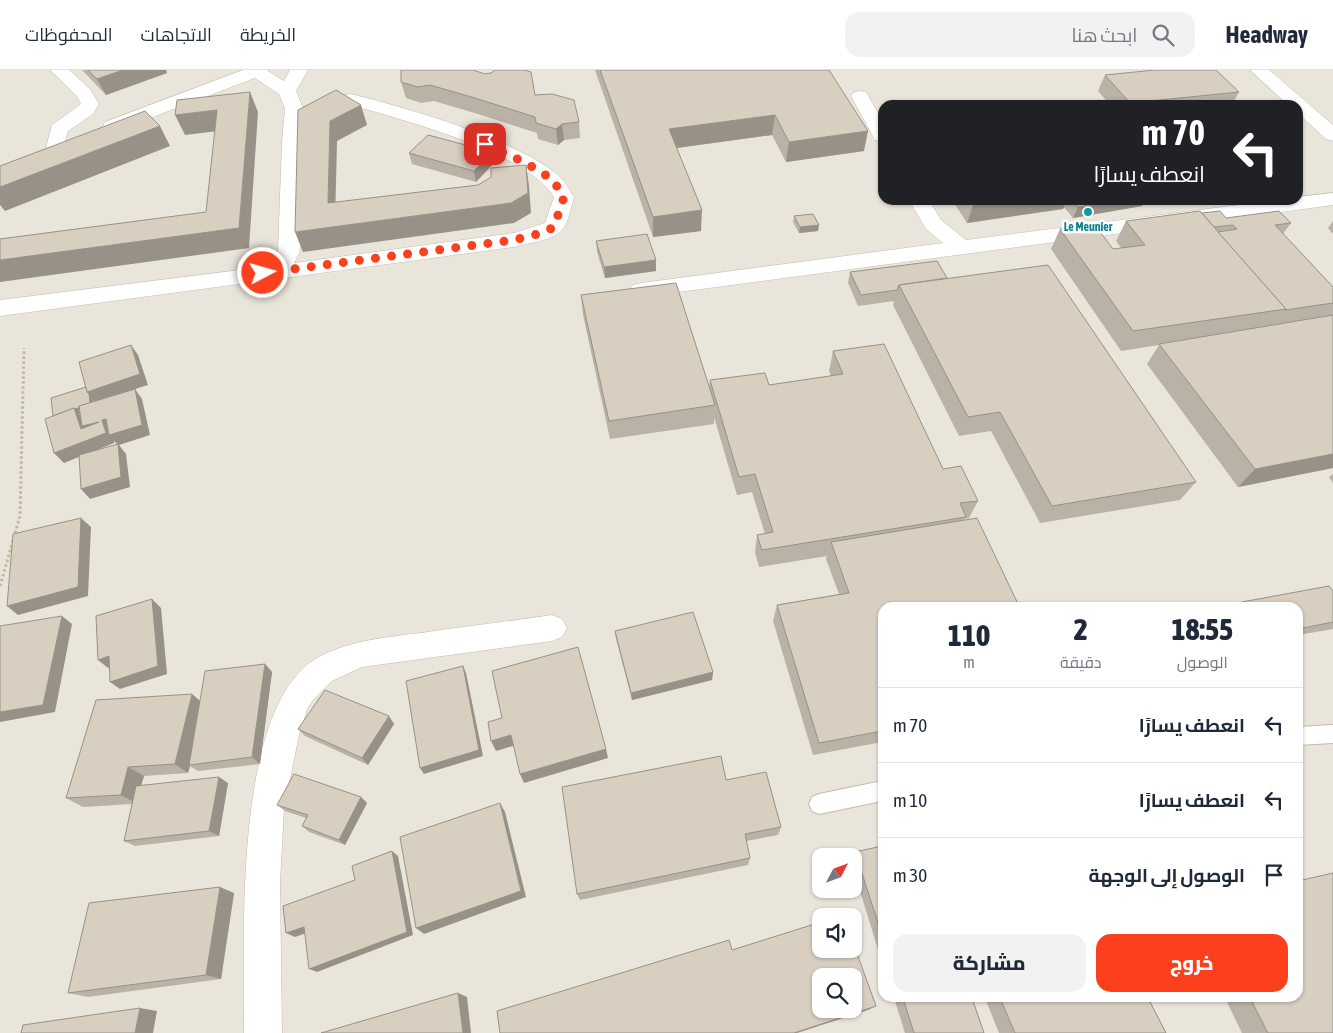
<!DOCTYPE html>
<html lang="ar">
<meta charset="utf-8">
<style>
:root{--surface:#fff;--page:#f2f2f3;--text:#1f2937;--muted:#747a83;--line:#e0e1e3;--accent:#fc3f1d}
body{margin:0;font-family:"Asap Condensed",Cairo,sans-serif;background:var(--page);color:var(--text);direction:rtl;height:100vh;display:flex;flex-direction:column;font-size:19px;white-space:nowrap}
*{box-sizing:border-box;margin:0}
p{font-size:16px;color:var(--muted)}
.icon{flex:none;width:28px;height:28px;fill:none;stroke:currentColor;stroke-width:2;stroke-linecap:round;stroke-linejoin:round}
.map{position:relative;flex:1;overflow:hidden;direction:ltr}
.side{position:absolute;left:878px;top:532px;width:425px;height:400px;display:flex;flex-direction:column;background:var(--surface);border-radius:15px;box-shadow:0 1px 4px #0004;direction:rtl}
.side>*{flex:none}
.guide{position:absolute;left:878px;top:30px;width:425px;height:105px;border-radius:15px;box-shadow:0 1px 4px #0004;direction:rtl;background:#202124;color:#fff;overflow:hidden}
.needle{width:32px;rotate:49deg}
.controls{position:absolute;left:812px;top:778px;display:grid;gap:10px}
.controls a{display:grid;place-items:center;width:50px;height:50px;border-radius:10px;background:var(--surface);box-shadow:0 1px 4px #0004;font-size:25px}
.pin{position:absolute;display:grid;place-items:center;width:42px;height:42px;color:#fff;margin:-21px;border-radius:10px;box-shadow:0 2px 8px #0006}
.me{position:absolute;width:55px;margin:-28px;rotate:84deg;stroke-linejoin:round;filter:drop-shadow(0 0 4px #0008)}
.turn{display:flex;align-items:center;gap:18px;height:105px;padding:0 15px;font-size:22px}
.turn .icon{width:65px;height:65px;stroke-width:2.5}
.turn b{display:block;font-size:35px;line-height:42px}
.eta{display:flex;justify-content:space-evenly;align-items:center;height:85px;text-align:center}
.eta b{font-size:30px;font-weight:800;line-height:35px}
.primary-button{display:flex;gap:10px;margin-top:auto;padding:10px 15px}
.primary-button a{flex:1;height:58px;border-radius:15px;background:var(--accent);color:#fff;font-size:20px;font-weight:800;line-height:58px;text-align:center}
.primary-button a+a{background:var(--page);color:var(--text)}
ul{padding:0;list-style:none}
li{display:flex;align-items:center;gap:15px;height:75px;padding:0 15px;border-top:1px solid var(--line)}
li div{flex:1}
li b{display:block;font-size:19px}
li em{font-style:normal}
header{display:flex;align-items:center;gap:30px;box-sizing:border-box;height:70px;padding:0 25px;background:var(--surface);border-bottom:1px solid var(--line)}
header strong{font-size:24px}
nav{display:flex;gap:28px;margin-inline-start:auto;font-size:18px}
.search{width:350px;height:45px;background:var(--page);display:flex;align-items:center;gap:12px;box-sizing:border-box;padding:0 18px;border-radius:15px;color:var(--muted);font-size:19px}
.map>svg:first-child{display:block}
.residential{fill:#eae5da;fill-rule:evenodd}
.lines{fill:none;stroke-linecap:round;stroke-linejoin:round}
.service-casing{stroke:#c2bbae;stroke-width:2}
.minor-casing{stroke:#c2bbae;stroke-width:1}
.tertiary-casing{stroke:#c2bbae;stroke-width:1}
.path{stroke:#c4b79f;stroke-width:3;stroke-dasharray:2.5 2.5;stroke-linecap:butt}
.service{fill:#fff;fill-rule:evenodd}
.minor{fill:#fff;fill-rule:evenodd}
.tertiary{fill:#fff;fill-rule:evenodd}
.wall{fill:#bab2a6}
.shaded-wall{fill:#979187;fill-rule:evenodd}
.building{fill:#d8cfc1;stroke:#979187;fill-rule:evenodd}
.route{stroke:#fc3f1d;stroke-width:9;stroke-dasharray:0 16.2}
.culture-dot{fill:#0f9aa8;stroke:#fff;stroke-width:2}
.labels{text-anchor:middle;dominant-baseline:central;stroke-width:5;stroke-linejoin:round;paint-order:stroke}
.far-culture-label{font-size:12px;font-weight:bold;fill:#0d838f;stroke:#fff}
</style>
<header>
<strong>Headway</strong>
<div class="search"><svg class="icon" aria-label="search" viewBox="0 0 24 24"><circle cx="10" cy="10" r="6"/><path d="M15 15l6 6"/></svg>ابحث هنا</div>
<nav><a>الخريطة</a><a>الاتجاهات</a><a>المحفوظات</a></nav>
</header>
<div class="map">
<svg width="1333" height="963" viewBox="0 0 1333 963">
<rect width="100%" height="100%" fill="#f6f3ec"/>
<!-- residential -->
<path class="residential" d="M 0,0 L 1333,0 L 1333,963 L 0,963 ZM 882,35 L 1298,35 L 1298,130 L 882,130 ZM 882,538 L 1298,538 L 1298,928 L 882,928 ZM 821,786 L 854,786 L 854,819 L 821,819 ZM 821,846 L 854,846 L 854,879 L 821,879 ZM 821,906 L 854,906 L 854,939 L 821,939 Z"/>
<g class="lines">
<defs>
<g id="service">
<path d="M 1333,655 L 1333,673 L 1298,675 L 1298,657 Z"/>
<path d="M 882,711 L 882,731 L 819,744 L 812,741 L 809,734 L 812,727 L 819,724 Z"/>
</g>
<g id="minor">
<path d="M 50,0 L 69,0 L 90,19 L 99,34 L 93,44 L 68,61 L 62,81 L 48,81 L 46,77 L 52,55 L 81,34 L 77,26 Z"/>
<path d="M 248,0 L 266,0 L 284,11 L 290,0 L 308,0 L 296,21 L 303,38 L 300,72 L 300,181 L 294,193 L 514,163 L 545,153 L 554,127 C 525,80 397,49 345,33 L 342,29 L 345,25 L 351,24 C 407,38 515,69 558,105 C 565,111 569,120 574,127 C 571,136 569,153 562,160 C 552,171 528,173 514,177 L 0,246 L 0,230 L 271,196 L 278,181 L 282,72 L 285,38 L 279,24 L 250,5 Z"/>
<path d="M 860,21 L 866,22 L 882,50 L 882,71 L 875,70 L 851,26 L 854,22 Z"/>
<path d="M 1333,123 L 1333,135 L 641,227 L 633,225 L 630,220 L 633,215 L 641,213 L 943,173 L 926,159 L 909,130 L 929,130 L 941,150 L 966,170 L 1278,130 L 1298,130 L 1298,127 Z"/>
<path d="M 552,545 L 562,549 L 567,558 L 562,567 L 552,571 L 362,597 L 332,611 L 313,630 L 307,639 L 299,665 L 284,738 L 280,813 L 282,963 L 244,963 C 245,875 231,634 319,587 C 353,569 391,567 428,562 C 470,556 511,551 552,545 Z"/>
</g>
<g id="tertiary">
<path d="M 243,0 L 268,0 L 265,4 L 119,60 L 105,60 L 103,56 L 105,52 Z"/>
<path d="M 1250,0 L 1269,0 L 1333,55 L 1333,71 L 1326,69 L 1298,43 L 1298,35 L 1288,35 Z"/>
</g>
</defs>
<!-- service casing -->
<use href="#service" class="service-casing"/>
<!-- minor casing -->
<use href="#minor" class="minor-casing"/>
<!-- tertiary casing -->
<use href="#tertiary" class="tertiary-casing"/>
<!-- path -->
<path class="path" d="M 0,516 L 20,446 L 24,278"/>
<!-- service -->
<use href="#service" class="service"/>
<!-- minor -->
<use href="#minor" class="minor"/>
<!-- tertiary -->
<use href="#tertiary" class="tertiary"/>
</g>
<!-- wall -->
<g class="wall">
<path d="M 82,0 L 166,0 L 167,3 L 106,25 Z"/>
<path d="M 595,0 L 829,0 L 864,81 L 786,92 L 772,65 L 677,78 L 701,161 L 653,167 Z"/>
<path d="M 1105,5 L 1239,22 L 1232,35 L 1110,35 L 1098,21 Z"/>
<path d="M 401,12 L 535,25 L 579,52 L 580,68 L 564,70 L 558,75 L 538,69 L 537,63 L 478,44 L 434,31 L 421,33 L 406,28 Z"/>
<path d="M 492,82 L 494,93 L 476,112 L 412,94 L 409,83 Z"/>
<path d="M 952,130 L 1145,130 L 1142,136 L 1073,148 L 1064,137 L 1063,139 L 967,153 Z"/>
<path d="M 1202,143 L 1226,148 L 1291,153 L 1283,164 L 1333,217 L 1333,398 L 1238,417 L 1147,294 L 1159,275 L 1121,281 L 1051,179 L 1060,159 L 1113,179 L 1121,178 L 1116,171 L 1126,151 Z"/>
<path d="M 794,146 L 818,161 L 799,163 L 793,152 Z"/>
<path d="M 1333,151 L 1333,164 L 1328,158 Z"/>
<path d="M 596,171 L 656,190 L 656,201 L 605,208 L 597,182 Z"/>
<path d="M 850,202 L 947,208 L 1196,412 L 1180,430 L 1040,453 L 991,361 L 959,366 L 893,235 L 894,231 L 858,236 L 848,213 Z"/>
<path d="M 581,225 L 709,318 L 710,310 L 769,315 L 831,306 L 829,301 L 833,281 L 943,399 L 978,431 L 969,448 L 965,449 L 882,538 L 882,672 L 813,685 L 773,551 L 777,535 L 839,524 L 826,489 L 827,486 L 759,497 L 755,482 L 757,465 L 765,464 L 752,422 L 737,425 L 714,347 L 714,354 L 610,369 L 583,245 Z"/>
<path d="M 1333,404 L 1333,413 L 1329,407 Z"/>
<path d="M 1333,521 L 1333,559 L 1298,565 L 1298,538 L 1236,538 L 1242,532 Z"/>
<path d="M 615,561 L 713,602 L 712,610 L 632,630 L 616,569 Z"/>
<path d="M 265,594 L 272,602 L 260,694 L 198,701 L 190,696 L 188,703 L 144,706 L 141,715 L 228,713 L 219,766 L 135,776 L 124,771 L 132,734 L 83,737 L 66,728 L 200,631 Z"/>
<path d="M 394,654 L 368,695 L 305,666 L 298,659 Z"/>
<path d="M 726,710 L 781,757 L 778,765 L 746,771 L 750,788 L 748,795 L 580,830 L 577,824 Z"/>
<path d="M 361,727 L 367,733 L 345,775 L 309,762 L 302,756 L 306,748 L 285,741 L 277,735 Z"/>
<path d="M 882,776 L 882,892 L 854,802 L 854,786 L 852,786 L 855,782 Z"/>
<path d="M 234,823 L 221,909 L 88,927 L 68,923 Z"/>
<path d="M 894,928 L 972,928 L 984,963 L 905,963 Z"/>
<path d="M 985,928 L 1148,928 L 1166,963 L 999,963 Z"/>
<path d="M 1225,928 L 1298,928 L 1333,963 L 1242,963 Z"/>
</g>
<!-- shaded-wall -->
<g class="shaded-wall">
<path d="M 123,0 L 166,0 L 167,3 L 106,25 L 97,9 Z"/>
<path d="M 250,22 L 258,42 L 249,178 L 0,212 L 0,190 L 239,158 Z"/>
<path d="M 361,35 L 367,55 L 337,71 L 335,153 L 328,133 L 330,51 Z"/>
<path d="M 217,40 L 226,60 L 185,65 L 175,45 Z"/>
<path d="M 775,45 L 772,65 L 669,79 L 669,59 Z"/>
<path d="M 562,54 L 564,70 L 558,75 L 556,59 Z"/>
<path d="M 160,56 L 170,76 L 5,141 L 0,135 L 0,117 Z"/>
<path d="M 868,61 L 864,81 L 786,92 L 789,72 Z"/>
<path d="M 492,82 L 494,93 L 476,112 L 474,101 Z"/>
<path d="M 526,95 L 529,116 L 531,143 L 514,153 L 303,182 L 295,162 L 511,133 Z"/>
<path d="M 975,130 L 1067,130 L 1063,139 L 967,153 Z"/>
<path d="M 1117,130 L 1145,130 L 1142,136 L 1073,148 L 1078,137 Z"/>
<path d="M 702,140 L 701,161 L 653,167 L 653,147 Z"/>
<path d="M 819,155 L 818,161 L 799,163 L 800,157 Z"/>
<path d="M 656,190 L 656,201 L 605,208 L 604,197 Z"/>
<path d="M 131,275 L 138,285 L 148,315 L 135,319 L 142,329 L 150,365 L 119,375 L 126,384 L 130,417 L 90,429 L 81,419 L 118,375 L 114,371 L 114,373 L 64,393 L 54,383 L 81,359 L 74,339 L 87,322 ZM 93,330 L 96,333 L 142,355 L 106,349 L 102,350 L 83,348 L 79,344 L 95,339 Z"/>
<path d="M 1333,384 L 1333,398 L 1238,417 L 1255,399 Z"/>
<path d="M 81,448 L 91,457 L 88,526 L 18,545 L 7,536 Z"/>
<path d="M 152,529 L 161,538 L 167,604 L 120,619 L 110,612 Z"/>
<path d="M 62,546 L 72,554 L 55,642 L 0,652 L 0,642 Z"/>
<path d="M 109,586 L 119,594 L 108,598 L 98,590 Z"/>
<path d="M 265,594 L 272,602 L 260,694 L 252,687 Z"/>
<path d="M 463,596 L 466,603 L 483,686 L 424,704 L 420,698 Z"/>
<path d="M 713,602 L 712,610 L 632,630 L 631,623 Z"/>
<path d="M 192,624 L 205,635 L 189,695 L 190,696 L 188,703 L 175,694 Z"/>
<path d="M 389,646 L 394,654 L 368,695 L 362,688 Z"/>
<path d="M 511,665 L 516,675 L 496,681 L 491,671 Z"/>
<path d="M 606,679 L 608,688 L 524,713 L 520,704 Z"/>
<path d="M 128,697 L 144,706 L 136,733 L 121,725 Z"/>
<path d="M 219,707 L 228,713 L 219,766 L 209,761 Z"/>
<path d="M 361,727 L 367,733 L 345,775 L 339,770 Z"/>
<path d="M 500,733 L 505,742 L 526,827 L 424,864 L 416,858 Z"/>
<path d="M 392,781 L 398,786 L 413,865 L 317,902 L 309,899 Z"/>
<path d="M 220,817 L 234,823 L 221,909 L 206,905 Z"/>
<path d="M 304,857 L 312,861 L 295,867 L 286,863 Z"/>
<path d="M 458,923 L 467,927 L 471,963 L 463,963 Z"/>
<path d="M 876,936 L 868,940 L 797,963 L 794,963 Z"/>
<path d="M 140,938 L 157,941 L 153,963 L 135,963 Z"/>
</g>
<!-- building -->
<g class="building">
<path d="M 88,0 L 123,0 L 97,9 Z"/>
<path d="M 401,0 L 473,0 L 485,4 L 491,3 L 495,0 L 524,0 L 531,2 L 535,25 L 552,24 L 574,30 L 579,52 L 562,54 L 556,59 L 536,53 L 535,47 L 475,28 L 430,15 L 418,17 L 401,12 Z"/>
<path d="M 600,0 L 829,0 L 868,61 L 789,72 L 775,45 L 669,59 L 702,140 L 653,147 Z"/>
<path d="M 1155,0 L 1216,0 L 1239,22 L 1130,33 L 1105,5 Z"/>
<path d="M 336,20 L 361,35 L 330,51 L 328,133 L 478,115 L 491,107 L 491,98 L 526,95 L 528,123 L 511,133 L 295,162 L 298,40 Z"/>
<path d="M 250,22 L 239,158 L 0,190 L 0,169 L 206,142 L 217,40 L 175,45 L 177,30 Z"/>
<path d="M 145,41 L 160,56 L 0,117 L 0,96 Z"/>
<path d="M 428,65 L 492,82 L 474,101 L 409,83 Z"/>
<path d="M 1073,130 L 1117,130 L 1078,137 Z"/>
<path d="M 1200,141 L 1286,239 L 1133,261 L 1060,159 L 1095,155 L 1113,179 L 1145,175 L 1126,151 Z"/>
<path d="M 1220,141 L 1226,148 L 1279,141 L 1291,153 L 1275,155 L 1333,217 L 1333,233 L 1285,240 L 1286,239 L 1218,162 L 1237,159 L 1233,155 L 1214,157 L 1202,143 Z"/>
<path d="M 813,144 L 819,155 L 800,157 L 794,146 Z"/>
<path d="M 647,164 L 656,190 L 604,197 L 596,171 Z"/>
<path d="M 937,191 L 947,208 L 899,215 L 897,220 L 861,225 L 850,202 Z"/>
<path d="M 1048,195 L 1196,412 L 1052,436 L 1000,342 L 968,347 L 899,215 Z"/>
<path d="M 676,213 L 715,335 L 609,351 L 581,225 Z"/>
<path d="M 1333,245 L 1333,384 L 1255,399 L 1159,274 Z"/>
<path d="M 884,274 L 943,399 L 961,396 L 978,431 L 960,433 L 966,447 L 762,480 L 757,465 L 773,462 L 755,404 L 739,407 L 710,310 L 765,303 L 769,315 L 843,304 L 833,281 Z"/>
<path d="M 131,275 L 140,304 L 87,322 L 79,292 Z"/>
<path d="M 86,317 L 87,322 L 89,324 L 90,333 L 79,336 L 79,338 L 74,339 L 74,338 L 53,346 L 51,328 Z"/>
<path d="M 135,319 L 142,355 L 109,365 L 106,349 L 102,350 L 106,363 L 54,383 L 45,349 L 74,338 L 81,359 L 99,352 L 82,356 L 79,336 Z"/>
<path d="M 118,374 L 121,407 L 81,419 L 79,385 Z"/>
<path d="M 81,448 L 78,517 L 7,536 L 13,464 Z"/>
<path d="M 977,448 L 1020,538 L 882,538 L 882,661 L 819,673 L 777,535 L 849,523 L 831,472 Z"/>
<path d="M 1329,516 L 1333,521 L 1333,552 L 1298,559 L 1298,538 L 1246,538 L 1242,532 Z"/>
<path d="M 152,529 L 158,596 L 110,612 L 109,586 L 98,590 L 96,546 Z"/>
<path d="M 693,542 L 713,602 L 631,623 L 615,561 Z"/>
<path d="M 62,546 L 43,635 L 0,642 L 0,556 Z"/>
<path d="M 578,577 L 606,679 L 520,704 L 511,665 L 491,671 L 488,652 L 502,648 L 492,601 Z"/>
<path d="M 265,594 L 252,687 L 189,695 L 205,601 Z"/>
<path d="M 463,596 L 479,680 L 420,698 L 406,611 Z"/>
<path d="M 325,620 L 389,646 L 362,688 L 298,659 Z"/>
<path d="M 192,624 L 175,694 L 128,697 L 121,725 L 66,728 L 96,630 Z"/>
<path d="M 721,686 L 726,710 L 766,702 L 781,757 L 745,764 L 750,788 L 577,824 L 562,717 Z"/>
<path d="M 294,704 L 361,727 L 339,770 L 302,756 L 308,745 L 277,735 Z"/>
<path d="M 219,707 L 209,761 L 124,771 L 136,716 Z"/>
<path d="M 500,733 L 521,821 L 416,858 L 400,767 Z"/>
<path d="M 882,776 L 882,865 L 855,782 Z"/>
<path d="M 392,781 L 407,862 L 309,899 L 304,857 L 286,863 L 283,836 L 355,810 L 352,796 Z"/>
<path d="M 1333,803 L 1333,963 L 1268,963 L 1250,928 L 1298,928 L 1298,811 Z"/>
<path d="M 220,817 L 206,905 L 68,923 L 89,833 Z"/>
<path d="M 821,852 L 821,879 L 854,879 L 854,875 L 876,936 L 794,963 L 500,963 L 497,941 L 729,870 L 732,880 ZM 821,906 L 854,906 L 854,939 L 821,939 Z"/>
<path d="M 458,923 L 463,963 L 321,963 Z"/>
<path d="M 903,928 L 972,928 L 984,963 L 914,963 Z"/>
<path d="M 1000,928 L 1148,928 L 1166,963 L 1015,963 Z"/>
<path d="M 140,938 L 135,963 L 21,963 L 23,955 Z"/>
</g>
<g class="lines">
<!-- route -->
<path class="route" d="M 263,203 L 514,170 L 542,163 L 554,157 L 564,127 L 552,109 L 526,93 L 485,74"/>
</g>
<!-- markers -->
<circle class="culture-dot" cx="1088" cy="142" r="5"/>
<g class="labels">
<!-- far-culture labels -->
<g class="far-culture-label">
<text x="1088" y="157">Le Meunier</text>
</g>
</g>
</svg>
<div class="controls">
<a><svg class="needle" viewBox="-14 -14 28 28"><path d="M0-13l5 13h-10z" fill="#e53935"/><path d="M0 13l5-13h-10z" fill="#747a83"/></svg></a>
<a><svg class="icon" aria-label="sound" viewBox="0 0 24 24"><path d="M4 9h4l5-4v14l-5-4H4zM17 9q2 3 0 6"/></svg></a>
<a><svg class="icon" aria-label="search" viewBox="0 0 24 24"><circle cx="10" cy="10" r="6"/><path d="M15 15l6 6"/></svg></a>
</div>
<div class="pin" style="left:485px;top:74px;background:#d93025"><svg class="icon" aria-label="arrive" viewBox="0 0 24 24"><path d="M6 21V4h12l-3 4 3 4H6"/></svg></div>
<svg class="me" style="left:263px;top:203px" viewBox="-20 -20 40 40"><circle r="17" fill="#fc3f1d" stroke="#fff" stroke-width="3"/><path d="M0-11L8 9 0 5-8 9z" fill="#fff"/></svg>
<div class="guide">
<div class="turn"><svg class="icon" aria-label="left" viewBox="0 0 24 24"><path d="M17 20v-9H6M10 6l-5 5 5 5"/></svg><div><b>70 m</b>انعطف يسارًا</div></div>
</div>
<section class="side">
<div class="eta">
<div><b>18:55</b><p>الوصول</p></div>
<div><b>2</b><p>دقيقة</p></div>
<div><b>110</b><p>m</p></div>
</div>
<ul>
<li><svg class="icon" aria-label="left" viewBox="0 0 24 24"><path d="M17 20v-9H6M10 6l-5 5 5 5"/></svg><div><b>انعطف يسارًا</b></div><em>70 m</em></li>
<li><svg class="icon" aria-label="left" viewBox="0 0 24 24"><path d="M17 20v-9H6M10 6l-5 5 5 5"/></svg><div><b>انعطف يسارًا</b></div><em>10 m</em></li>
<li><svg class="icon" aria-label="arrive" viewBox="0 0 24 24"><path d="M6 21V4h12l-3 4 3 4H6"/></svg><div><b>الوصول إلى الوجهة</b></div><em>30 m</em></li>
</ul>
<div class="primary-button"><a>خروج</a><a>مشاركة</a></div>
</section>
</div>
